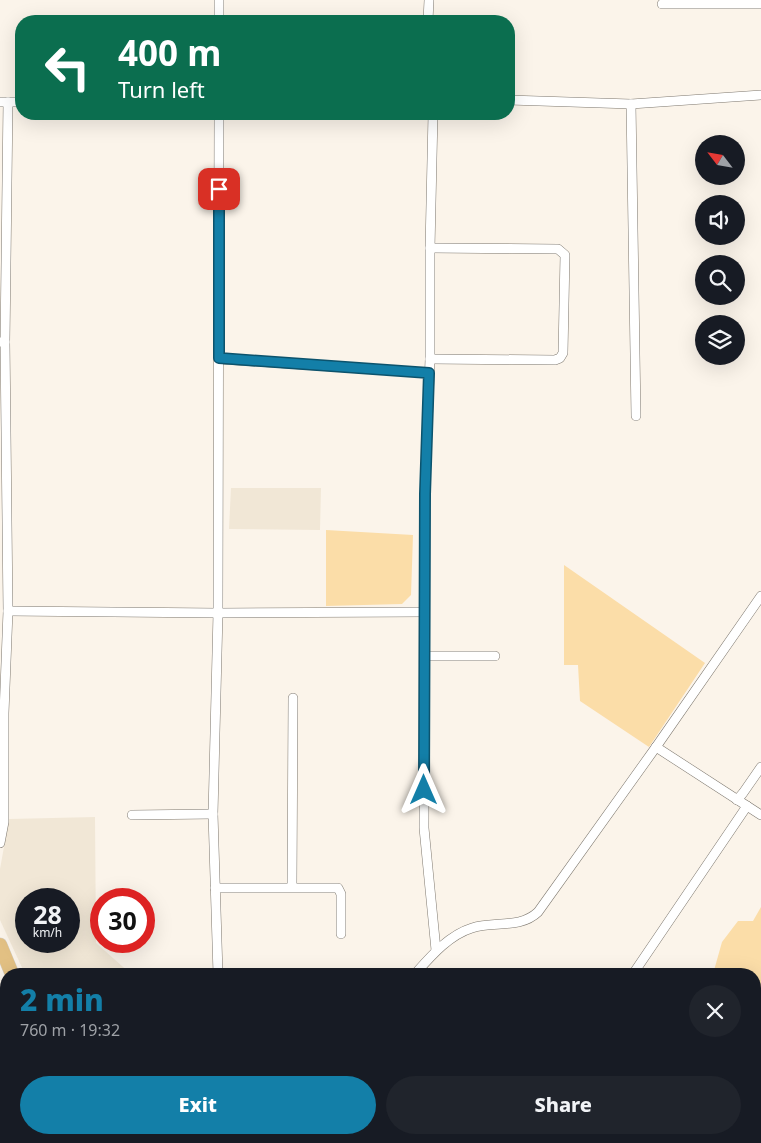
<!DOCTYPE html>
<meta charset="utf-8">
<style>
:root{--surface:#171b24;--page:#20242c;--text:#f1f3f6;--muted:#9ea1a6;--accent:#137fa8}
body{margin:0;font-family:"Noto Sans",sans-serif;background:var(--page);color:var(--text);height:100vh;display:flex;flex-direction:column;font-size:19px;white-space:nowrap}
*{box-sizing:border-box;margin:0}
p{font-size:16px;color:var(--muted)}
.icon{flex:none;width:28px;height:28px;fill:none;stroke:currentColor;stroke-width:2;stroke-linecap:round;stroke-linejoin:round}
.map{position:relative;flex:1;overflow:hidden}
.details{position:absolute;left:0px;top:968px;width:761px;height:176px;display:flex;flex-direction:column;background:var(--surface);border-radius:20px 20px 0 0;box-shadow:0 5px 20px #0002}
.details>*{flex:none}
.guide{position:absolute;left:15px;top:15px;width:500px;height:105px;border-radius:20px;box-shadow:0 5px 20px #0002;background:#0b6e4f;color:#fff;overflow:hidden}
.needle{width:32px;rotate:301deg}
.buttons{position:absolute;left:695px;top:135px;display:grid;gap:10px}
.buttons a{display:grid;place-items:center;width:50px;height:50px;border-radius:50%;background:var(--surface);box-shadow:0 5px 20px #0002;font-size:25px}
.speed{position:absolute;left:15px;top:888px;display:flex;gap:10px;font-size:25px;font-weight:700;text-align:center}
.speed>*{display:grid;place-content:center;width:65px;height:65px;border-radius:50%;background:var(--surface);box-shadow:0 5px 20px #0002;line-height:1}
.speed small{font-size:12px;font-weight:400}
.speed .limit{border:8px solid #d22;background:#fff;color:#111}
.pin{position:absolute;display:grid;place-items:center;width:42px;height:42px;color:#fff;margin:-21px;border-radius:10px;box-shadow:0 2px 8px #0006}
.me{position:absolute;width:55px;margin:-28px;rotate:0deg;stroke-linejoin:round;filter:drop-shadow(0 0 4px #0008)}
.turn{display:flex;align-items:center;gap:18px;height:105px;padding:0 20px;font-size:22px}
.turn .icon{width:65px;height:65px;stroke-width:2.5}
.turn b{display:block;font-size:35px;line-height:42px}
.round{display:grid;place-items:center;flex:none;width:52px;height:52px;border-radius:26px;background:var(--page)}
.summary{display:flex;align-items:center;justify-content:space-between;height:85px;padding:0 20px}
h1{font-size:30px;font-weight:800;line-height:38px;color:var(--accent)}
.action{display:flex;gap:10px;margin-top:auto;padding:10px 20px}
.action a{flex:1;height:58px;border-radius:30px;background:var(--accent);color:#fff;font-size:20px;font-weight:800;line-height:58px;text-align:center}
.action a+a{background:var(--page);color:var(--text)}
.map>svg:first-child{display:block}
.built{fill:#f1e7d6;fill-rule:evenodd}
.green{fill:#fbdda8}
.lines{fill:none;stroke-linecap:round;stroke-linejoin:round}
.minor-casing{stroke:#7e786f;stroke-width:10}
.trunk-casing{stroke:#d4d3d2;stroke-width:15}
.minor{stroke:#fff;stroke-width:9}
.trunk{stroke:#e2c083;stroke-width:14}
.route-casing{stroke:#0c536d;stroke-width:12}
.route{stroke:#137fa8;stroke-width:9}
</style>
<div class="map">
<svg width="761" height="1143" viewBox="0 0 761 1143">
<rect width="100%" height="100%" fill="#fbf4ea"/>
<!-- built -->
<g class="built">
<path d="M 231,488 L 321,488 L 320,530 L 229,529 Z"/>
<path d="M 95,817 L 96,943 L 131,974 L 25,974 L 0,920 L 0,869 L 9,819 ZM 26,899 L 69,899 L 69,941 L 26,941 Z"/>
</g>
<!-- green -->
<g class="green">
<path d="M 326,530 L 413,535 L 411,595 L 402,604 L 326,606 Z"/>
<path d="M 564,565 L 705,663 L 649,747 L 580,701 L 578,665 L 564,665 Z"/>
<path d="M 761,907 L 761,1143 L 413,1143 L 419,1138 L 755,1138 L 755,974 L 713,974 L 722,942 L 738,921 L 753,921 Z"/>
</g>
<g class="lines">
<defs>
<g id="minor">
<path d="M 662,4 L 761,4"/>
<path d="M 219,21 L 219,0"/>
<path d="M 428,21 L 429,0"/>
<path d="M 509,100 L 631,104 L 761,95"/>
<path d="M 0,102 L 21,102"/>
<path d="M 631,104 L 636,416"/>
<path d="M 433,114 L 430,248 L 430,359 L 425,495 L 424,828 L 436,950"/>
<path d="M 430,248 L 558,249 L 565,255 L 563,353 L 560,358 L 555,360 L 430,359"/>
<path d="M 0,342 L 5,342 L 8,102"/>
<path d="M 219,359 L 429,373"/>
<path d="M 8,611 L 218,613 L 425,612"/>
<path d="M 425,656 L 495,656"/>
<path d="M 656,747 L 761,815"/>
<path d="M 737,800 L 743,793 L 761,767"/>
<path d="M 132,815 L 213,814"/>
<path d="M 0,843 L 4,822 L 4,713 L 8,611 L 5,342"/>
<path d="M 292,887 L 293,698"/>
<path d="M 215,888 L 338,888 L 341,894 L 341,934"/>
<path d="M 218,974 L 213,814 L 218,613 L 219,114"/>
<path d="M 415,974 C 431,956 449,935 472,928 C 494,921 520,929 538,912 L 656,747 L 761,596"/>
<path d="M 633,974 L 747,806"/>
<path d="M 187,1138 L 193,1143"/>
<path d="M 360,1143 L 404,1142 L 413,1138"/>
</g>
<g id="trunk">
<path d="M 0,945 L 12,974"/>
<path d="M 83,1138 L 86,1143"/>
</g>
</defs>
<!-- minor casing -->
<use href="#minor" class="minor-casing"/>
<!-- trunk casing -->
<use href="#trunk" class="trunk-casing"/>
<!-- minor -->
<use href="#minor" class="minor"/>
<!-- trunk -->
<use href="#trunk" class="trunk"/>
</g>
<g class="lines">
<defs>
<path id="route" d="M 219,189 L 219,358 L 429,373 L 425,494 L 424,790"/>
</defs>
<!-- route casing -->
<use href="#route" class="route-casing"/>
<!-- route -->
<use href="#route" class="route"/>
</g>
</svg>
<div class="buttons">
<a><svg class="needle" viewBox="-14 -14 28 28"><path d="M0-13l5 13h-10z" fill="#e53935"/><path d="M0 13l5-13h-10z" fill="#9ea1a6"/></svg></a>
<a><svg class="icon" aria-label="sound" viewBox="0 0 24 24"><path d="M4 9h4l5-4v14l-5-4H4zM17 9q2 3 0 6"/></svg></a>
<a><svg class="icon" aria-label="search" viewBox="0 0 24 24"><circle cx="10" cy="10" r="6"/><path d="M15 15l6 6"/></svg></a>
<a><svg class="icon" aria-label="layers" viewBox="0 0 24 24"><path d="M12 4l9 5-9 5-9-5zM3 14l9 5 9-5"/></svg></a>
</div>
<div class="speed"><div>28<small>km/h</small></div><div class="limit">30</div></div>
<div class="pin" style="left:219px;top:189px;background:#d93025"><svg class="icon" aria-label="arrive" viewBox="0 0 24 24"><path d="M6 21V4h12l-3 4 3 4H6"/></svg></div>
<svg class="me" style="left:424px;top:790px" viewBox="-20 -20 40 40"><path d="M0-17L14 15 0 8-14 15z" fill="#137fa8" stroke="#fff" stroke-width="4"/></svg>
<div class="guide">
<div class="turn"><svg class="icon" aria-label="left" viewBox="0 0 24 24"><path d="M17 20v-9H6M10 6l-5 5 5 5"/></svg><div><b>400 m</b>Turn left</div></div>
</div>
<section class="details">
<div class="summary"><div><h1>2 min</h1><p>760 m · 19:32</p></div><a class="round"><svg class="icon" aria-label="close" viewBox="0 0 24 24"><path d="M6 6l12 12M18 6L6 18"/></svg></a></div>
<div class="action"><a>Exit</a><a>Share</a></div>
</section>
</div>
